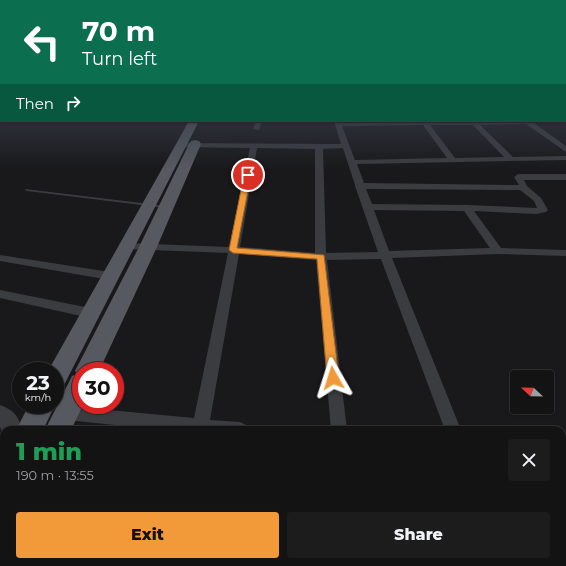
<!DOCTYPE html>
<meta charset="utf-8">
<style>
:root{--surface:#131314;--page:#1c1c1d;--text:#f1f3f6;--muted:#9d9ea0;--line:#323234;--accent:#f29a3a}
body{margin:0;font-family:Montserrat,sans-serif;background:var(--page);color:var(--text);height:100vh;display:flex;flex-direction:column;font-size:15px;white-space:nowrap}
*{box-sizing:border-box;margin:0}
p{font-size:13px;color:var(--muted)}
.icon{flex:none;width:22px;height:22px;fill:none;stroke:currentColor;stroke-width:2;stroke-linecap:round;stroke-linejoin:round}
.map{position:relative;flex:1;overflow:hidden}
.details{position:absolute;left:0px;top:426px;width:566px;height:140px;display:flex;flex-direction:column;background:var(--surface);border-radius:12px 12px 0 0;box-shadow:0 1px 3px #0004,0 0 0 1px var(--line)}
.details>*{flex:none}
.banner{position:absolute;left:0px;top:0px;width:566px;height:122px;box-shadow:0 1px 3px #0004,0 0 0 1px var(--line);background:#0b6e4f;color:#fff;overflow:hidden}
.needle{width:26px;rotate:292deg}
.fabs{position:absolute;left:510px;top:370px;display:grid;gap:8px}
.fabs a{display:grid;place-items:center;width:44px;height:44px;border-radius:4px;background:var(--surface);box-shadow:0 1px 3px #0004,0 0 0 1px var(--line);font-size:20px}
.speed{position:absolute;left:12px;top:362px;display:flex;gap:8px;font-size:20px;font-weight:700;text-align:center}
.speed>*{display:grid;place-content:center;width:52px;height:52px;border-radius:50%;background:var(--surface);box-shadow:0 1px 3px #0004,0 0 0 1px var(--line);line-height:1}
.speed small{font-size:10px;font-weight:400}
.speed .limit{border:6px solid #d22;background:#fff;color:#111}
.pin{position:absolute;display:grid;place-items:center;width:34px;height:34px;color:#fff;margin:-17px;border:2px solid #fff;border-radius:50%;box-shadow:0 1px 4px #0007}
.me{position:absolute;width:44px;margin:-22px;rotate:354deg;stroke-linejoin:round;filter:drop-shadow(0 0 3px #0008)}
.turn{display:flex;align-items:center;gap:14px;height:84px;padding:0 16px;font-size:18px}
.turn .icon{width:52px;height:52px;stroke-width:2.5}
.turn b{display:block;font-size:28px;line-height:34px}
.then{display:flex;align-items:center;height:38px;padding:0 16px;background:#0003;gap:8px;font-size:15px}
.round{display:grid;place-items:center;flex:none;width:42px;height:42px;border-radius:4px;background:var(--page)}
.summary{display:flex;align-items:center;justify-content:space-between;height:68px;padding:0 16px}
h1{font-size:24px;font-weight:800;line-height:30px;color:#1e9e55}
.action{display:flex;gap:8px;margin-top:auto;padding:8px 16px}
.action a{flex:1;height:46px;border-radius:4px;background:var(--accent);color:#111;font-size:16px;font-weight:800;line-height:46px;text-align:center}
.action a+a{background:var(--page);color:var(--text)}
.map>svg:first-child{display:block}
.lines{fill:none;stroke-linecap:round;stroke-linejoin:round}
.service{fill:#3a3c40;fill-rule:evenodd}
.minor{fill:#3a3c40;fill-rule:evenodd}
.tertiary{fill:#3a3c40;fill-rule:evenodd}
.primary{fill:#56595f;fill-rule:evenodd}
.route{fill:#f29a3a;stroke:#9d6426}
</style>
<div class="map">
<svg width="566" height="566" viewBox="0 0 566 566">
<rect width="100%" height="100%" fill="#19191b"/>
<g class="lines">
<!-- service -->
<path class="service" d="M 25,189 L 166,206 L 168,207 L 166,208 L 27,191 L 25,190 Z"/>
<!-- minor -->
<g class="minor">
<rect x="565" y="90" width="1" height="2"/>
<path d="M 256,121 L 262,121 L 259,130 L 253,129 Z"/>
<path d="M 334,121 L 531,121 L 566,146 L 566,152 L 526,124 L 480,125 L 513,157 L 566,156 L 566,160 L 357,164 L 364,183 L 517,185 L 519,185 L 514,177 L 518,174 L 566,174 L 566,180 L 524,180 L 527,186 L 541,198 L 548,210 L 546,212 L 536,214 L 474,211 L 501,248 L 566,250 L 566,256 L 498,254 L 392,258 L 461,430 L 445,430 L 381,259 L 327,260 L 347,430 L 331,430 L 316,260 L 239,254 L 210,420 L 240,422 L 246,425 L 248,430 L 164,430 L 66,420 L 60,418 L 58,413 L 60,408 L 66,406 L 194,418 L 228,253 L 126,249 L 121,246 L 126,243 L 229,247 L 250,148 L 181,147 L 177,145 L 178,143 L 341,144 ZM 423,125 L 447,158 L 355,160 L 342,126 ZM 430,125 L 473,125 L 504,157 L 455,158 ZM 257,148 L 315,149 L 315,253 L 240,247 ZM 343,148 L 355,185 L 355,186 L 378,252 L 326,253 L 323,149 ZM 366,189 L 520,190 L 534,201 L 537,208 L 467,205 L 372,204 ZM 374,210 L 464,211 L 490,248 L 389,251 Z"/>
<path d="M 0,255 L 110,272 L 114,273 L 116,276 L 114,279 L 110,280 L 0,261 Z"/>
<path d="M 0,290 L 90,308 L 95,310 L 96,313 L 95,316 L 90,318 L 0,298 Z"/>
<path d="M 0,554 L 4,555 L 4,562 L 16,562 L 18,566 L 0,566 Z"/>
<path d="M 266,562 L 288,562 L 287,566 L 265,566 Z"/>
<path d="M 532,562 L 555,562 L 557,566 L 534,566 Z"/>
</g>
<!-- tertiary -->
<g class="tertiary">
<rect x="0" y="90" width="1" height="4"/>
<rect x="565" y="97" width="1" height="4"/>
<path d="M 0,405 C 12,409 20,416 21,430 L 4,430 L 4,436 L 0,427 Z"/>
</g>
<!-- primary -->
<g class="primary">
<path d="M 189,121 L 199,121 L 63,387 L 55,390 L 55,371 L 48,371 Z"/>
<path d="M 195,140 L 199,141 L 201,144 L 157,247 L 99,371 L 81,371 L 81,405 L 83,405 L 71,430 L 45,430 L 72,376 L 77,374 L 75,371 L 139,247 L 189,144 L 191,141 Z"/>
<path d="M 29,405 L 55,405 L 43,430 L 16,430 Z"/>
<path d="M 4,462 L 4,497 L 0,499 L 0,463 Z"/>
<path d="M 4,527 L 4,562 L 12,562 L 0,566 L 0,529 Z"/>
</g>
</g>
<!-- sky -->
<linearGradient id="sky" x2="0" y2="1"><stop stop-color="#0e0e0f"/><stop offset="0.53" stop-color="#383e4a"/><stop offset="1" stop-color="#383e4a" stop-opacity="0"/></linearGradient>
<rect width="566" height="169" fill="url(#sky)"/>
<!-- route -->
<path class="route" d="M 248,173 L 251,175 L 237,248 L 324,255 L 339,378 L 337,381 L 333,383 L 329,381 L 327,378 L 317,259 L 233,253 L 229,250 L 244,175 Z"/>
</svg>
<div class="fabs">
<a><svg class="needle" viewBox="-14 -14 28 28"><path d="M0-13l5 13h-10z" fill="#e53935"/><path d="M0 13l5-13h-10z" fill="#9d9ea0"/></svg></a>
</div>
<div class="speed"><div>23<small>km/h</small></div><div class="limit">30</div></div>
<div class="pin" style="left:248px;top:175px;background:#d93025"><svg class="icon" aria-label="arrive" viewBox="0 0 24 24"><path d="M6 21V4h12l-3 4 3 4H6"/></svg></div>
<svg class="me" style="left:333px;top:378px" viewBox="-20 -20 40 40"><path d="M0-17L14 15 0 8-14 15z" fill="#f29a3a" stroke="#fff" stroke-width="4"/></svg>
<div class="banner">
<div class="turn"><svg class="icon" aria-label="left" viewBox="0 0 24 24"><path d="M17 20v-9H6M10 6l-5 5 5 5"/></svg><div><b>70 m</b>Turn left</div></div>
<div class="then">Then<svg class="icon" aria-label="right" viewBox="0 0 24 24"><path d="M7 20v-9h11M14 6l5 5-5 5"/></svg></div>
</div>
<section class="details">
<div class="summary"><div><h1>1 min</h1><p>190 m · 13:55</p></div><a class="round"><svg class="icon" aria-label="close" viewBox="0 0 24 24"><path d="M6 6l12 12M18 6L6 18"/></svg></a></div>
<div class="action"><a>Exit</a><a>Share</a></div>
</section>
</div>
